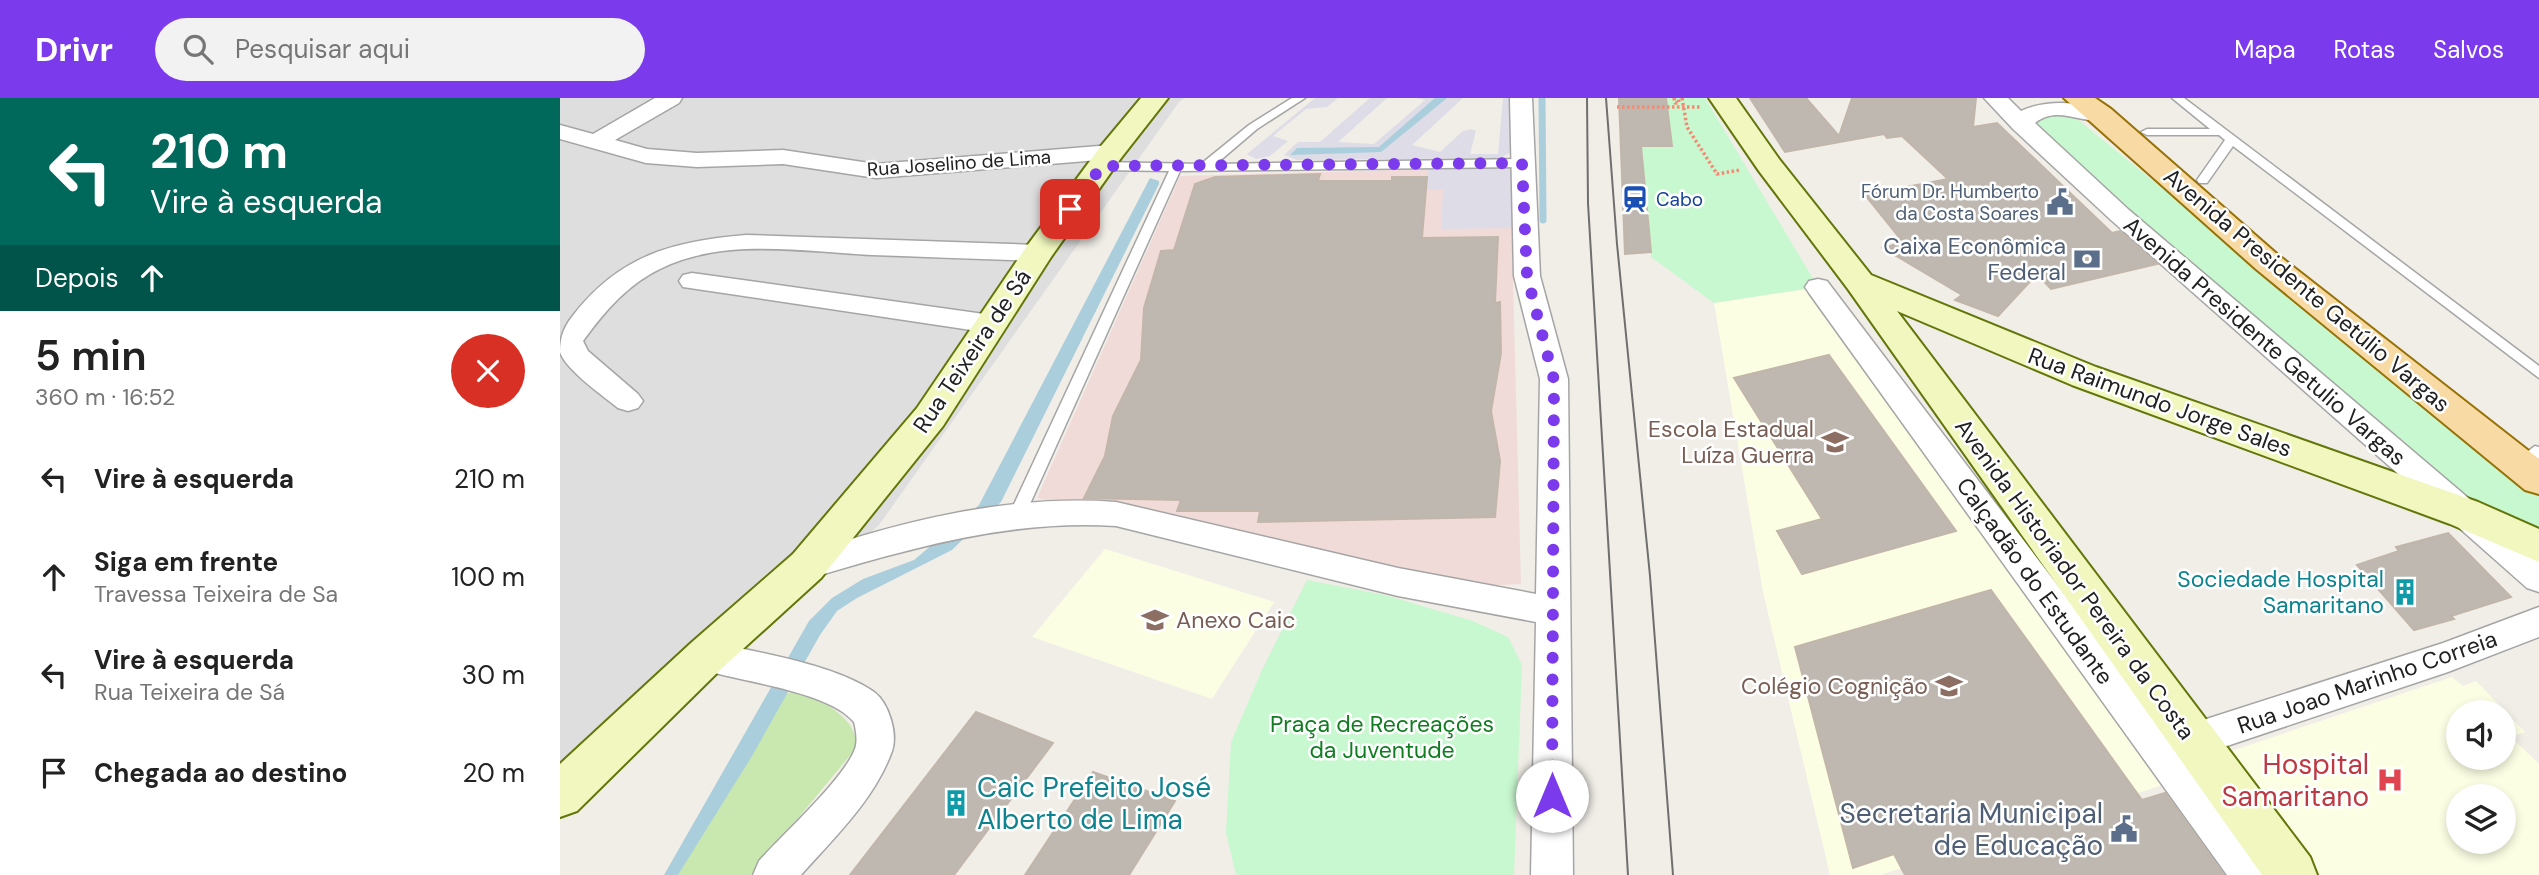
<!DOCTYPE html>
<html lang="pt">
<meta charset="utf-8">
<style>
:root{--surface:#fff;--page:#f2f2f2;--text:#222;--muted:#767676;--accent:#7c3aed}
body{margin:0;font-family:"DM Sans",sans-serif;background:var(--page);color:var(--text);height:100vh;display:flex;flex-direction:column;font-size:26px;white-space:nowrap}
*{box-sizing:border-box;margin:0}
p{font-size:23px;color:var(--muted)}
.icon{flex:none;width:38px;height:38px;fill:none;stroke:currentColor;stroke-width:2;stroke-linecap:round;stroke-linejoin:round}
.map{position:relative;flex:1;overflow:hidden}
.side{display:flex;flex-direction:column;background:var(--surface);width:560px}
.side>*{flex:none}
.banner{background:#00695c;color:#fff;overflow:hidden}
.tools{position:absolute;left:1886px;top:602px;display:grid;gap:14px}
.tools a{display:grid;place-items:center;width:70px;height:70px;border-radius:50%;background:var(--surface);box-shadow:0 4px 10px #0003;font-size:35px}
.pin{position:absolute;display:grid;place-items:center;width:60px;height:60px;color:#fff;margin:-30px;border-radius:14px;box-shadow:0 4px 10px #0006}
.me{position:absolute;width:77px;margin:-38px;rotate:0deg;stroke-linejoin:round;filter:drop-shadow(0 0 5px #0008)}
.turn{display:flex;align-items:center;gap:24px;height:147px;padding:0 35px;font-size:32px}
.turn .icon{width:91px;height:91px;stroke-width:2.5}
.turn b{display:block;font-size:49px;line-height:60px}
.then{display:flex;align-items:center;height:66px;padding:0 35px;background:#0003;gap:14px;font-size:26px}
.round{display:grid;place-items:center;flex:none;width:74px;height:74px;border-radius:37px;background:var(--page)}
.headline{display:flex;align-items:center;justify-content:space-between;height:119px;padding:0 35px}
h1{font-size:42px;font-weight:600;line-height:52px}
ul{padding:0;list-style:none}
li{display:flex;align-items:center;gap:21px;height:98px;padding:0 35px}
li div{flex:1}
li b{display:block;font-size:26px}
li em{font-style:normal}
header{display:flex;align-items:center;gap:42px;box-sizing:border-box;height:98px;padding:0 35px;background:var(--accent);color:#fff}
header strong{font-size:33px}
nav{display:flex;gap:38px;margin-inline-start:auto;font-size:24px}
.search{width:490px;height:63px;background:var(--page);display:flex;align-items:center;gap:18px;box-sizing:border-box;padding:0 24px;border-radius:38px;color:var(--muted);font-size:26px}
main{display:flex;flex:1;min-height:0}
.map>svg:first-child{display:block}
.residential{fill:#dfdede}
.commercial{fill:#f0dbd8}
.education{fill:#fcfee4;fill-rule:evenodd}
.grass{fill:#c8e8b0}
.park{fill:#c8f8cf}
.plaza{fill:#dddce7}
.water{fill:#aacedc}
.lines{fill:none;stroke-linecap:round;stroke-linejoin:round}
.stream{stroke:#aacedc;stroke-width:7}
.building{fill:#beb8b1;stroke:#c2b6aa;stroke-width:2}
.lane-casing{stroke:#a5a5a5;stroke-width:3}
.street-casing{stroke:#a5a5a5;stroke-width:3}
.secondary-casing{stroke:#637609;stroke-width:4}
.primary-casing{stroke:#977106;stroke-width:4}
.path{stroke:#f58a75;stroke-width:3.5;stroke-dasharray:2.5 2.5;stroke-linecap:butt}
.lane{fill:#fff;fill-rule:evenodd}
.street{fill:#fff;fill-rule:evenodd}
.secondary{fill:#f1f7bf;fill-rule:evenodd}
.primary{fill:#f8daa5;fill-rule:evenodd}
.tram{stroke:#6f6f6f;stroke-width:2}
.route{stroke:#7c3aed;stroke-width:12;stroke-dasharray:0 21.6}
.labels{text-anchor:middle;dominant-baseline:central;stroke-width:5;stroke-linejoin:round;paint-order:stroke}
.far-street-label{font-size:19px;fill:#212121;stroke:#fff}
.far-service-label{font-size:19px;fill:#4e5e75;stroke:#fff;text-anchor:end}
.far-transit-label{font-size:19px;fill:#164399;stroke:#fff;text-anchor:start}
.service-label{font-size:23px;fill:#4e5e75;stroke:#fff;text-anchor:end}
.street-label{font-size:23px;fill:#212121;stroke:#fff}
.education-label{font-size:23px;fill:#785e54;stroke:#fff;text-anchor:end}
.culture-label{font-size:23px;fill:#0d838f;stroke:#fff;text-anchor:end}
.park-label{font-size:23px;fill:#107d21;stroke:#fff}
.near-health-label{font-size:28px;fill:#be3a42;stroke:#fff;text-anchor:end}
.near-culture-label{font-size:28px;fill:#0d838f;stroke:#fff;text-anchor:start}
.near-service-label{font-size:28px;fill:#4e5e75;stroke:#fff;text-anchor:end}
</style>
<header>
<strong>Drivr</strong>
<div class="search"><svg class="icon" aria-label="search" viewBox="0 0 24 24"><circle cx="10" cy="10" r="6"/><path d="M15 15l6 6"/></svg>Pesquisar aqui</div>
<nav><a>Mapa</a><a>Rotas</a><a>Salvos</a></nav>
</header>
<main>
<section class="side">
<div class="banner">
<div class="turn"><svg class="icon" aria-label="left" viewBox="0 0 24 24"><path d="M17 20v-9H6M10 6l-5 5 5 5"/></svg><div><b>210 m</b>Vire à esquerda</div></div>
<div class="then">Depois<svg class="icon" aria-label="ahead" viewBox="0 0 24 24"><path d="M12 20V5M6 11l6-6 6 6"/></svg></div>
</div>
<div class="headline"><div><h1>5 min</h1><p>360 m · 16:52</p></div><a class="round" style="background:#d93025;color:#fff"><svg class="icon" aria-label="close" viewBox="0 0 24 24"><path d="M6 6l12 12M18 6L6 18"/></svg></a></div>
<ul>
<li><svg class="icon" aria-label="left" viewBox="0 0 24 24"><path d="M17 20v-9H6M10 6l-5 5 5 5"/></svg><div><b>Vire à esquerda</b></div><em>210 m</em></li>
<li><svg class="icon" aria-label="ahead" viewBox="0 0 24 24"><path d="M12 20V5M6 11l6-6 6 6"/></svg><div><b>Siga em frente</b><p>Travessa Teixeira de Sa</p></div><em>100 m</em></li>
<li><svg class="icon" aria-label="left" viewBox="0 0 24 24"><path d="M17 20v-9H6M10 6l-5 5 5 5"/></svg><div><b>Vire à esquerda</b><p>Rua Teixeira de Sá</p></div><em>30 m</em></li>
<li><svg class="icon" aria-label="arrive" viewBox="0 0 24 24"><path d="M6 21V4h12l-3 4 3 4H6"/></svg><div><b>Chegada ao destino</b></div><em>20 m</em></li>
</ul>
</section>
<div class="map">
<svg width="1979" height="777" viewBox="0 0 1979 777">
<rect width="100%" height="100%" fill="#f1eee8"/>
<!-- residential -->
<path class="residential" d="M 0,0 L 625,0 L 619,4 L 319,427 L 0,717 Z"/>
<!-- commercial -->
<path class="commercial" d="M 950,69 L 961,486 L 918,488 L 477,400 L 620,78 Z"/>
<!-- education -->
<g class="education">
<path d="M 1258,189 L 1622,681 L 1320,777 L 1270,777 L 1203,494 L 1154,205 Z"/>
<path d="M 545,451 L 714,504 L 652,601 L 472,539 Z"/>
<path d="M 1892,579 L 1903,588 L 1916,583 L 1965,634 L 1951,639 L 1979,666 L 1979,777 L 1754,777 L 1667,664 L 1674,652 ZM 1899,614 L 1944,614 L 1944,660 L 1899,660 ZM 1899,698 L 1944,698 L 1944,744 L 1899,744 Z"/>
</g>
<!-- grass -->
<path class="grass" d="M 242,591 C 265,607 296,618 297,649 L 191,777 L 110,777 L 222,597 Z"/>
<!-- park -->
<g class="park">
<path d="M 1106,0 L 1145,0 L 1258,189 L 1154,205 L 1091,159 L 1081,48 L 1112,48 Z"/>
<path d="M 1502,16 L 1516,20 L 1979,397 L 1979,437 L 1927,416 L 1471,29 L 1473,18 Z"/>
<path d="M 747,482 L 825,497 L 913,523 L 948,539 L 962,567 L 954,777 L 676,777 L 666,735 L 671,644 L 702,572 Z"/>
</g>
<!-- plaza -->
<g class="plaza">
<path d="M 755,0 L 778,0 L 767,9 L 746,11 L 713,38 L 728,43 L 710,58 L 696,61 L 687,56 Z"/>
<path d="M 810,0 L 827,0 L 778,44 L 814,46 L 865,2 L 856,0 L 903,0 L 852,47 L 880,54 L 903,33 L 911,31 L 916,33 L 910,56 L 938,56 L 943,0 L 954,0 L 952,54 L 940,60 L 737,62 L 724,57 L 738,44 L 760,44 Z"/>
<path d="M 950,69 L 953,72 L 953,130 L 881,131 L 883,92 L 866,92 L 868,71 Z"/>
</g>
<!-- water -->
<g class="water">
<path d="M 875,0 L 887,0 L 821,54 L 730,57 L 737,50 L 819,49 Z"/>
<path d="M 590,80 L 599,83 L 599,86 L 441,404 L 392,452 L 297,500 L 277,513 L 260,537 L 192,658 L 118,777 L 104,777 L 249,523 L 272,500 L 303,481 L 354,462 L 419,407 Z"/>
</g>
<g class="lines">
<!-- stream -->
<path class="stream" d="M 982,2 L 983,122"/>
</g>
<!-- building -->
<g class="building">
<path d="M 1059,0 L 1106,0 L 1112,48 L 1081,48 L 1091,154 L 1065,156 Z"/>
<path d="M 1190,0 L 1246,0 L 1279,38 L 1292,0 L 1416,0 L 1413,29 L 1437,25 L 1552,135 L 1560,133 L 1597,166 L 1491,191 L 1477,176 L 1438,218 L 1395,202 L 1402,197 L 1323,150 L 1343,144 L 1305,97 L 1388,81 L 1342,38 L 1327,40 L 1324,36 L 1225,54 Z"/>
<path d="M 760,76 L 758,83 L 832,83 L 832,79 L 867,79 L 862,140 L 938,139 L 935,205 L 940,204 L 941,255 L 931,313 L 940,363 L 935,419 L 698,424 L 700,413 L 617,413 L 621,402 L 524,400 L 545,358 L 553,318 L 581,262 L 584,210 L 601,153 L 614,152 L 635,86 L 655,79 Z"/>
<path d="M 1269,257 L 1396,433 L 1242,476 L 1217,433 L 1262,421 L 1174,280 Z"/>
<path d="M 1888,435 L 1951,499 L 1891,518 L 1894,521 L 1854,532 L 1797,467 L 1839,453 L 1836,449 Z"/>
<path d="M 1431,492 L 1582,702 L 1605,695 L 1664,777 L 1345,777 L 1334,756 L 1293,770 L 1235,549 Z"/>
<path d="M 416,614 L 493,645 L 394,777 L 290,777 Z"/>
<path d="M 533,674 L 615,703 L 569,777 L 465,777 Z"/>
</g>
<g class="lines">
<defs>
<g id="lane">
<path d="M 732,0 L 745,0 L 697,31 L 656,66 L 962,61 L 968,65 L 962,69 L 620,73 L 465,417 L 463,421 L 451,421 L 449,417 L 609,73 L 542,72 L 536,68 L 542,64 L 641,66 L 689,27 Z"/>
<path d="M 1612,0 L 1624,0 L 1979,268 L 1979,280 L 1673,48 L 1647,85 L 1639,85 L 1637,82 L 1665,42 L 1659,37 L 1587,37 L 1581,34 L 1587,31 L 1650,31 Z"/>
<path d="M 1975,348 L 1979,349 L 1979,361 L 1970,358 L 1967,354 Z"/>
</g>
<g id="street">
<path d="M 95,0 L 122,0 L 119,5 L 55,42 L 87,51 L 137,55 L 223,52 L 316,66 L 551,47 L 559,49 L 563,54 L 559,59 L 551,61 L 316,80 L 223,66 L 137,69 L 86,65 L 0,41 L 0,27 L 33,36 Z"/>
<path d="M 950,0 L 972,0 L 980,178 L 1008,281 L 1013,777 L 971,777 L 976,524 L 838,498 L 556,428 C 449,421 349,451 247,481 L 235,477 L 230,468 L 235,459 C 338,424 447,396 556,404 L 838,470 L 976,496 L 980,281 L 954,178 Z"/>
<path d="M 1424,0 L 1448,0 L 1461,13 C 1489,0 1520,5 1549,12 L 1552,17 L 1549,22 C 1523,28 1499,6 1475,25 L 1569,112 L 1979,460 L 1979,494 L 1967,490 L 1551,122 L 1453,31 Z"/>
<path d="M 186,137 L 478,147 L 487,149 L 491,155 L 487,161 L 478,163 C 423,161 367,159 312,157 C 245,154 163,139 100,171 C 67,187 45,213 23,243 L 28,253 L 78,296 L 83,303 L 78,310 L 68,313 L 58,310 C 43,298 5,271 0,254 C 0,237 5,227 15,215 C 61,157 114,143 186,137 Z"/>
<path d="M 132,175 L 431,217 L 441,220 L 445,226 L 441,232 L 431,235 L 123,189 L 119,183 L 123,177 Z"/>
<path d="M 1258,181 L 1267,183 L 1615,642 L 1621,630 L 1634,625 L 1883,545 L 1979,509 L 1979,539 L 1888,574 L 1634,659 L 1626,656 L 1707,763 L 1713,777 L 1667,777 L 1249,195 L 1245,189 L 1249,183 Z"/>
<path d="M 146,543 C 195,554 274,566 314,594 C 329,605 338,636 332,653 C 315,701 274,740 241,777 L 193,777 L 199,763 C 223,736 283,682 295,651 C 298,643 296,632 294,624 C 268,592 174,583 133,569 L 128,558 L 133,547 Z"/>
</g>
<g id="secondary">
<path d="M 581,0 L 608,0 L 561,60 L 491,159 L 383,328 L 261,480 L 161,571 L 17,713 L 0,719 L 0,666 L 131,545 L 233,456 L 357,310 L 467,148 L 541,48 Z"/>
<path d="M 1149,0 L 1176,0 L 1219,61 L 1311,177 L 1536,269 L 1918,404 L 1979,431 L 1979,464 L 1890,426 L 1512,287 L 1337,213 L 1750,759 L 1757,777 L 1702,777 L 1288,191 L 1199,73 Z"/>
</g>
<path id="primary" d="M 1504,0 L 1535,0 L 1551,11 L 1718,157 L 1979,361 L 1979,396 L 1965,392 L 1696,171 Z"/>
</defs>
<!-- lane casing -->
<use href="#lane" class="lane-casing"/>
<!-- street casing -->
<use href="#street" class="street-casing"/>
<!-- secondary casing -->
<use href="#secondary" class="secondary-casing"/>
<!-- primary casing -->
<use href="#primary" class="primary-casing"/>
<!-- path -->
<g class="path">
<path d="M 1114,0 L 1115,5 L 1119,5 L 1118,0"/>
<path d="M 1122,0 L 1127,29 L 1157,76 L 1180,72"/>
<path d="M 1057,9 L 1140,9"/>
</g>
<!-- lane -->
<use href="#lane" class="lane"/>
<!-- street -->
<use href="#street" class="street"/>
<!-- secondary -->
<use href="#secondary" class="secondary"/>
<!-- primary -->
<use href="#primary" class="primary"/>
<!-- tram -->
<g class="tram">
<path d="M 1027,0 L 1028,105 L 1068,777"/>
<path d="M 1046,0 L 1057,146 L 1090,478 L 1113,777"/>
</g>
</g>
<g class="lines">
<!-- route -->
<path class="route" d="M 510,111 L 542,68 L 962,65 L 967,178 L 994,282 L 992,698"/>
</g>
<!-- icons -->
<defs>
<symbol id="station-bare" viewBox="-9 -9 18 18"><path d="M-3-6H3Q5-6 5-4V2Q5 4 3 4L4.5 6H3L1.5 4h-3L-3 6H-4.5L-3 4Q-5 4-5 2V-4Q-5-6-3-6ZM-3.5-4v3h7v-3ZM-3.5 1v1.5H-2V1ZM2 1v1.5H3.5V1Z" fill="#1a4fb4" stroke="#fff" stroke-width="2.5" paint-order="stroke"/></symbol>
<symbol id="civic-bare" viewBox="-9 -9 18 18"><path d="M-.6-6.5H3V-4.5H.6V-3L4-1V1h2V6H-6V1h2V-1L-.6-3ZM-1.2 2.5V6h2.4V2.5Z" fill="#5c6f8a" stroke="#fff" stroke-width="2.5" paint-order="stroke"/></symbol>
<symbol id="bank-bare" viewBox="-9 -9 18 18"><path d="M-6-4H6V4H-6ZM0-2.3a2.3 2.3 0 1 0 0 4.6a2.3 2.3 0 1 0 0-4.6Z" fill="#5c6f8a" stroke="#fff" stroke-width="2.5" paint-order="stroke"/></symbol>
<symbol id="school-bare" viewBox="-9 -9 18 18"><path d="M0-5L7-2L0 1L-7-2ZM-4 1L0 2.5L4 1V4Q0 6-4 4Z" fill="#8d6e63" stroke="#fff" stroke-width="2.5" paint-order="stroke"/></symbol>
<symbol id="building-bare" viewBox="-9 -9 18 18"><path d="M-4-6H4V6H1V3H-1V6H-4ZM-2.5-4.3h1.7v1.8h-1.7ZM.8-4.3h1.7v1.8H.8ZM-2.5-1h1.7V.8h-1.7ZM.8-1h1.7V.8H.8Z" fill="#0f9aa8" stroke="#fff" stroke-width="2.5" paint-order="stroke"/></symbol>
<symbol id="hospital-bare" viewBox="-9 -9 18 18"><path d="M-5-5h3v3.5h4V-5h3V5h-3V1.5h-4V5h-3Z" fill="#e0444e" stroke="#fff" stroke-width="2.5" paint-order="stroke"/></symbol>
</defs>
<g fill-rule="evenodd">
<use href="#station-bare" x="1056" y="82" width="38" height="38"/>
<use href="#civic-bare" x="1481" y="85" width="38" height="38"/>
<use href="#bank-bare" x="1508" y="142" width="38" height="38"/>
<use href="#school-bare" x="1256" y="325" width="38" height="38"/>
<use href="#building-bare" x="1826" y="475" width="38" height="38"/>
<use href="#school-bare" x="576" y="503" width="38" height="38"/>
<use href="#school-bare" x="1370" y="569" width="38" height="38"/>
<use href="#hospital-bare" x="1811" y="663" width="38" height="38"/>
<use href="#building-bare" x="377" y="686" width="38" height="38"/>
<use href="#civic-bare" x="1545" y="712" width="38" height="38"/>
</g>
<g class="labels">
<!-- far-street labels -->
<g class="far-street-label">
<text transform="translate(399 65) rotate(-4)">Rua Joselino de Lima</text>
</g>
<!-- far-service labels -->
<g class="far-service-label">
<text x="1479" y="93">Fórum Dr. Humberto<tspan x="1479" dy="22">da Costa Soares</tspan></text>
</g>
<!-- far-transit labels -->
<g class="far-transit-label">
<text x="1096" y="101">Cabo</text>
</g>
<!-- service labels -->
<g class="service-label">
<text x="1506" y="148">Caixa Econômica<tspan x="1506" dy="26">Federal</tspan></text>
</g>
<!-- street labels -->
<g class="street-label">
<text transform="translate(1747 192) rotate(40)">Avenida Presidente Getúlio Vargas</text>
<text transform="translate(1705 243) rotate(41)">Avenida Presidente Getulio Vargas</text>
<text transform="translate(412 253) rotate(-56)">Rua Teixeira de Sá</text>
<text transform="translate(1600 304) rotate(20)">Rua Raimundo Jorge Sales</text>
<text transform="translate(1515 481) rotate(54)">Avenida Historiador Pereira da Costa</text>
<text transform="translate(1475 483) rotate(54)">Calçadão do Estudante</text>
<text transform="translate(1807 584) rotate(-19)">Rua Joao Marinho Correia</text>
</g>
<!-- education labels -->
<g class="education-label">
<text x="1254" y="331">Escola Estadual<tspan x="1254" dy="26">Luíza Guerra</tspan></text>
<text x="616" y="522" text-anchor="start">Anexo Caic</text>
<text x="1368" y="588">Colégio Cognição</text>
</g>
<!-- culture labels -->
<g class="culture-label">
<text x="1824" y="481">Sociedade Hospital<tspan x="1824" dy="26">Samaritano</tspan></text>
</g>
<!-- park labels -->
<g class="park-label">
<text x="822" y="626">Praça de Recreações<tspan x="822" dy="26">da Juventude</tspan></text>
</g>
<!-- near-health labels -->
<g class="near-health-label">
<text x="1809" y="666">Hospital<tspan x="1809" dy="32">Samaritano</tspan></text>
</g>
<!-- near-culture labels -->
<g class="near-culture-label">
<text x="417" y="689">Caic Prefeito José<tspan x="417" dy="32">Alberto de Lima</tspan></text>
</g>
<!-- near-service labels -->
<g class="near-service-label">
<text x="1543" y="715">Secretaria Municipal<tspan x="1543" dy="32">de Educação</tspan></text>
</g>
</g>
</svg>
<div class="tools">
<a><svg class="icon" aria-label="sound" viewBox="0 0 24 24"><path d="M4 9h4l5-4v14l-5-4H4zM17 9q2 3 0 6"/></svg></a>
<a><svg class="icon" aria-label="layers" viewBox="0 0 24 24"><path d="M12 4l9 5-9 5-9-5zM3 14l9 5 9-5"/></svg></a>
</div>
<div class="pin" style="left:510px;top:111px;background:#d93025"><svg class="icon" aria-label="arrive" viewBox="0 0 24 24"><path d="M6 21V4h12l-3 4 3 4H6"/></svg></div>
<svg class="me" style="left:992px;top:698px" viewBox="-20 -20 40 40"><circle r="19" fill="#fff"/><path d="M0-13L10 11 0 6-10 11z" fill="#7c3aed"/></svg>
</div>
</main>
